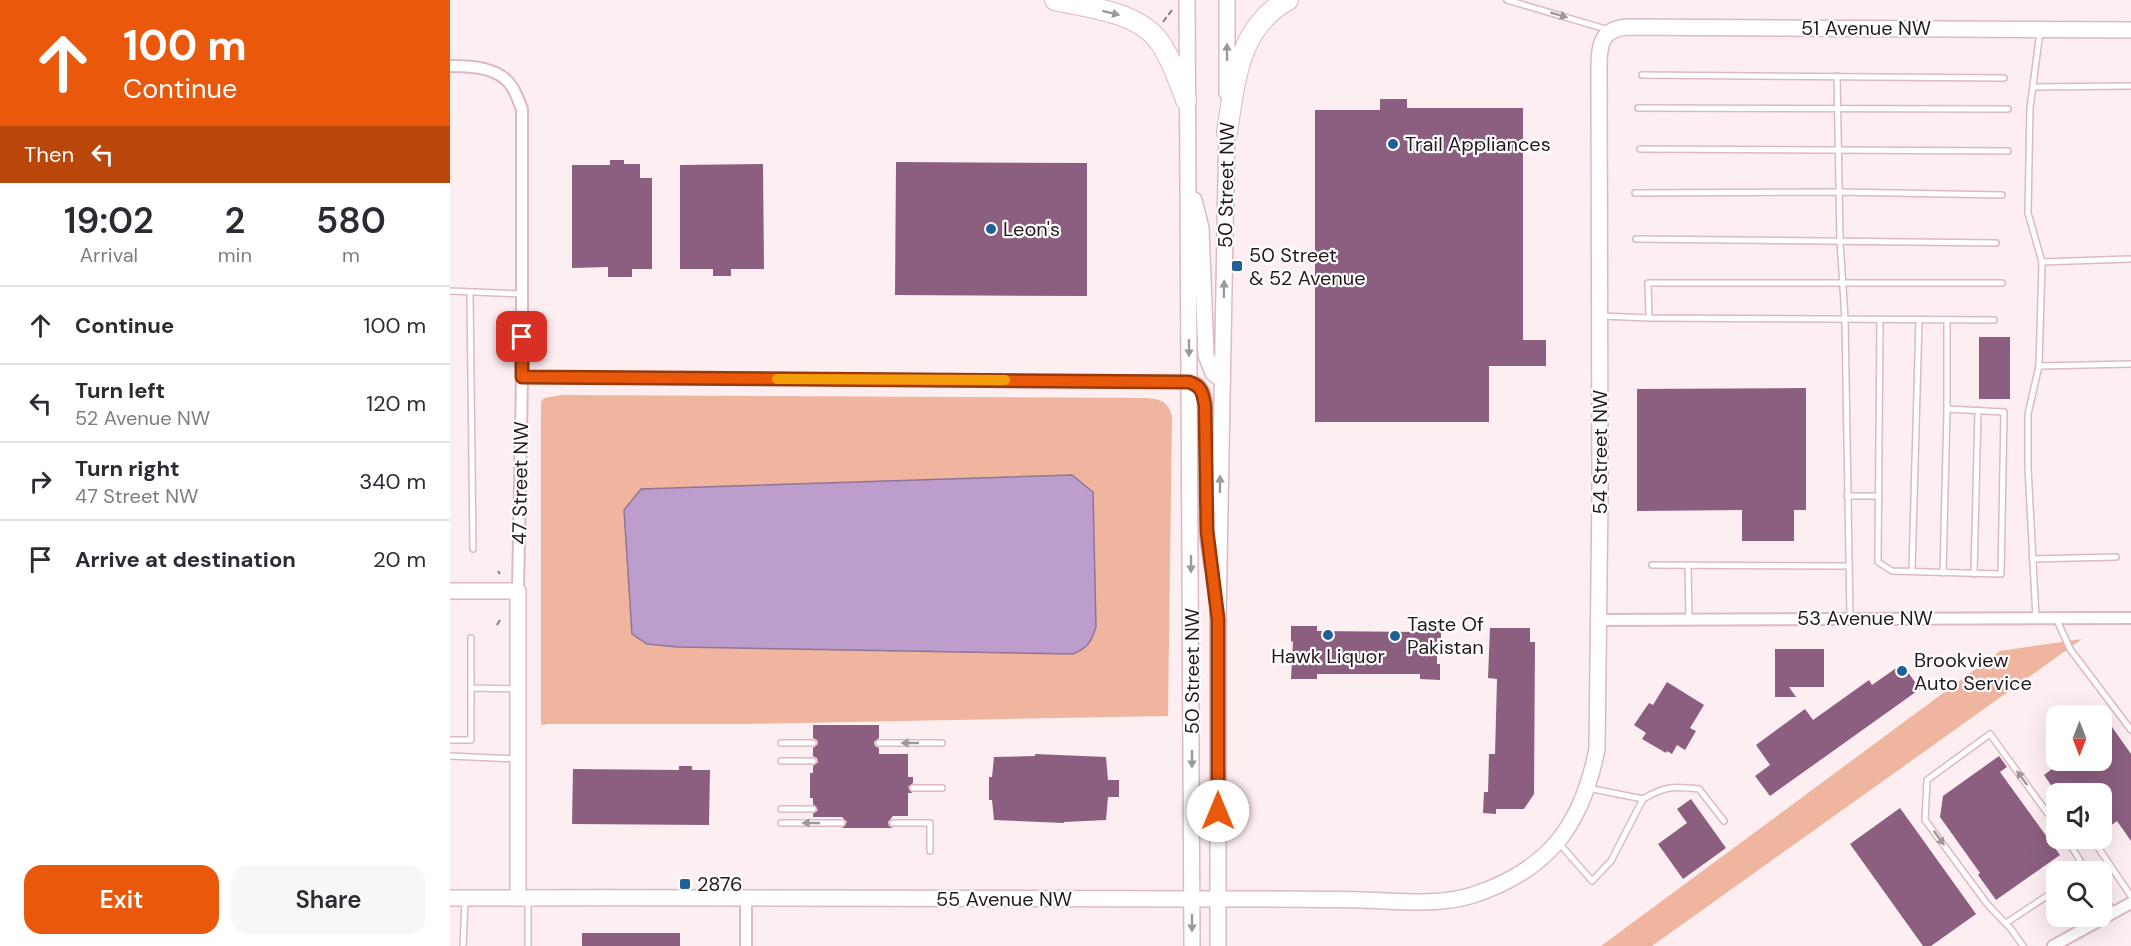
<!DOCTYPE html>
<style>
:root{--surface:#fff;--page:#f7f7f7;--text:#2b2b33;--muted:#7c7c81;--line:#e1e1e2;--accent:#ea580c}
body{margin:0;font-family:"DM Sans",sans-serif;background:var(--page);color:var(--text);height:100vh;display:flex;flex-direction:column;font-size:22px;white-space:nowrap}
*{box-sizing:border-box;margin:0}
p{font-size:20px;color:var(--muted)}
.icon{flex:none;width:33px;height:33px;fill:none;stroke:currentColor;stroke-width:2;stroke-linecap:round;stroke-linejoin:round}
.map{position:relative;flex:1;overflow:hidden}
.sheet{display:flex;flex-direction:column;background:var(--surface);width:450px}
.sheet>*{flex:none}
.top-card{background:#ea580c;color:#fff;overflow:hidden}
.needle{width:39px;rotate:180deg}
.fabs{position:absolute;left:1596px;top:705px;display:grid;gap:12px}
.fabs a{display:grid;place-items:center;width:66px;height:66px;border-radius:12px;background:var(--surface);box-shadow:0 6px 24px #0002;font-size:30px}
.pin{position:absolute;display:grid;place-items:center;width:51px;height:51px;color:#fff;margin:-26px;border-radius:12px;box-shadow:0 3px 9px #0006}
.me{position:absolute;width:66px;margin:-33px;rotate:0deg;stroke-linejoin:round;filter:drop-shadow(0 0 4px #0008)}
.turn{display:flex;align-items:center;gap:21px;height:126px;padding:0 24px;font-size:27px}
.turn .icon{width:78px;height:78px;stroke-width:2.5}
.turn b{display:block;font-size:42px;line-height:51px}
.then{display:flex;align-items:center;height:57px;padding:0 24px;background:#0003;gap:12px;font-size:22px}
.eta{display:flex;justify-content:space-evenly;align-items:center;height:102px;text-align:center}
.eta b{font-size:36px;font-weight:600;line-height:42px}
.button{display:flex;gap:12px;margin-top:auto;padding:12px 24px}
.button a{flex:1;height:69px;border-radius:18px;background:var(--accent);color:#fff;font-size:24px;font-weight:600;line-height:69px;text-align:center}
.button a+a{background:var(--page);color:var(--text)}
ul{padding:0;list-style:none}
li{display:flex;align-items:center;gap:18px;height:78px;padding:0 24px;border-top:2px solid var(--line)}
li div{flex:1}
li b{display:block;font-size:22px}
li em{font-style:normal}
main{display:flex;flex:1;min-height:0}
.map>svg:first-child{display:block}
.green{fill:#efb59e}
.water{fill:#bc9dcc;stroke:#8f7598;stroke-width:1.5}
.building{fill:#8c5f80}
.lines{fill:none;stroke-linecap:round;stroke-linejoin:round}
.lane-casing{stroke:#ddb9c4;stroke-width:8}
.street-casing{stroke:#ddb9c4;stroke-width:14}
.secondary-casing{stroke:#ddb9c4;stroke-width:18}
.highway-casing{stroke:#ddb9c4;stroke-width:22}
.path{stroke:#87797d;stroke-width:2;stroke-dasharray:6 3;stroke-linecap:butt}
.lane{stroke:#fff;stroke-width:5}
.street{stroke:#fff;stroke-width:10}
.secondary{stroke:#fff;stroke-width:15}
.highway{stroke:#fff;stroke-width:20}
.oneway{fill:#9d9899}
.route-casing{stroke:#983908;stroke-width:15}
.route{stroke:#ea580c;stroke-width:10}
.slow{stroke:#f59e0b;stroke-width:10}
.poi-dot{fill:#1f6196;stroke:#fff;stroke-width:2}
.labels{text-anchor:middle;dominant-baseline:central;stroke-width:4.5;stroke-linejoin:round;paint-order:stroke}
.street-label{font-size:20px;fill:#26191d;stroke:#fff}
.poi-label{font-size:20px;fill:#26191d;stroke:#fff;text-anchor:start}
</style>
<main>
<section class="sheet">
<div class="top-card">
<div class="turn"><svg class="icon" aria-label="ahead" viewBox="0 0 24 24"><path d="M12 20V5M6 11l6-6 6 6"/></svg><div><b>100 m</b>Continue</div></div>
<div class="then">Then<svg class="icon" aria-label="left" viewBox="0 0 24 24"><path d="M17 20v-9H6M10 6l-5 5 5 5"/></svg></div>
</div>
<div class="eta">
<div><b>19:02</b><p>Arrival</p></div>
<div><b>2</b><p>min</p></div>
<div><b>580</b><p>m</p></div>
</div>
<ul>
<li><svg class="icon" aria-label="ahead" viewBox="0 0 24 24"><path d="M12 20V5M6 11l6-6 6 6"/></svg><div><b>Continue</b></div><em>100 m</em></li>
<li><svg class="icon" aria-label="left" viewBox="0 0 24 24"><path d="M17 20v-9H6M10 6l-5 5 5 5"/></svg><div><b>Turn left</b><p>52 Avenue NW</p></div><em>120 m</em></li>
<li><svg class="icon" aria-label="right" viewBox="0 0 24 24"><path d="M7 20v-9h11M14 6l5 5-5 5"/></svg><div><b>Turn right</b><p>47 Street NW</p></div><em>340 m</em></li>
<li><svg class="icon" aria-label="arrive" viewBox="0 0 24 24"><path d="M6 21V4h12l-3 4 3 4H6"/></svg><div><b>Arrive at destination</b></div><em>20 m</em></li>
</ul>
<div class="button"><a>Exit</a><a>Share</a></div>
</section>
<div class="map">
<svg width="1681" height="946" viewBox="0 0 1681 946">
<rect width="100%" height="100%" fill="#fdeef2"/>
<!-- green -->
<g class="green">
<path d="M 111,395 L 696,398 C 710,399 718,401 722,416 L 718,716 L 293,724 L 99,724 L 91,725 L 91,402 L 94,398 Z"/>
<path d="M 1632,639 L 1202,946 L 1151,946 L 1550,651 Z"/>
</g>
<!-- water -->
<path class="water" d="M 622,475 L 643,492 L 646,627 C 641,642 638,648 623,654 L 228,647 L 197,644 L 182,634 L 174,510 L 191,489 Z"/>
<!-- building -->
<g class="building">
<path d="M 930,99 L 957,99 L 957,108 L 1073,108 L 1073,340 L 1096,340 L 1096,366 L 1039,366 L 1039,422 L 865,422 L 865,110 L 930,110 Z"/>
<path d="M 160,160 L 174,160 L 174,164 L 190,164 L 190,178 L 202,178 L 202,269 L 182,269 L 182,277 L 158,277 L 158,267 L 122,268 L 122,165 L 160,165 Z"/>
<path d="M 446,162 L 637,163 L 637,296 L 445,295 Z"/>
<path d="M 313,164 L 314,269 L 281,269 L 281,276 L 263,276 L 263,269 L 230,269 L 230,165 Z"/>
<rect x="1529" y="337" width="31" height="62"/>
<path d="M 1356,388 L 1356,510 L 1344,510 L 1344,541 L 1292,541 L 1292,510 L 1187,511 L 1187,389 Z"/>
<path d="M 841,626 L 867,626 L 867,631 L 970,632 L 970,627 L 991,627 L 991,638 L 987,638 L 987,664 L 990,664 L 990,680 L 970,679 L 970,674 L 867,674 L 867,679 L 841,679 L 843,641 L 841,642 Z"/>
<path d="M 1040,628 L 1080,628 L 1080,642 L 1085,642 L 1084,794 L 1074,809 L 1046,809 L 1046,814 L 1033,813 L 1034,792 L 1038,792 L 1039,754 L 1045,754 L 1047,679 L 1038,678 Z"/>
<path d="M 1325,649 L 1374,649 L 1374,687 L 1339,687 L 1346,697 L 1325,697 Z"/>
<path d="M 1452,664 L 1470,689 L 1320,796 L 1305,776 L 1320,765 L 1306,745 L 1355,709 L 1363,720 L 1419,680 L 1422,685 Z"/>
<path d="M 1217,682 L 1254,705 L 1240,728 L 1246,731 L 1235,750 L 1227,745 L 1222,754 L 1217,751 L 1216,753 L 1192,739 L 1196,733 L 1184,725 L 1199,703 L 1203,705 Z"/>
<path d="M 363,725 L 429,725 L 429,738 L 424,742 L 425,746 L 429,748 L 429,754 L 458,754 L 458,777 L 463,777 L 463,783 L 458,787 L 462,793 L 458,793 L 458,816 L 443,816 L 438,822 L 439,826 L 443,828 L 392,828 L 397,822 L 392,817 L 363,817 L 363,814 L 368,810 L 363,804 L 363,798 L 360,798 L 360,773 L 363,773 L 363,766 L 368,762 L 367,758 L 363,756 L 363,748 L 368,744 L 367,740 L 363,738 Z"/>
<path d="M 1662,727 L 1681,754 L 1681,841 L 1667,821 L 1652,832 L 1652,794 L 1607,794 L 1594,775 L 1614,760 L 1652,760 L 1652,734 Z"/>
<path d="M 585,754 L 656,757 L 658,780 L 669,780 L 669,797 L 658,797 L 656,820 L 614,822 L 614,823 L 544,820 L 542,800 L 539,800 L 539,777 L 542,777 L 544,757 L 585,756 Z"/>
<path d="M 1549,756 L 1557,767 L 1550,772 L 1610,855 L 1546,900 L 1528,875 L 1530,873 L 1490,817 L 1493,796 Z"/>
<path d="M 229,766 L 242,766 L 242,770 L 260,770 L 259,825 L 122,824 L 123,769 L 229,770 Z"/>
<path d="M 1241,799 L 1276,848 L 1233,879 L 1208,844 L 1237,823 L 1227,809 Z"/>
<path d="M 1450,808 L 1526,914 L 1481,946 L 1473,946 L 1400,844 Z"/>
<rect x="132" y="933" width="98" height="13"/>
</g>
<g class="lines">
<defs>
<g id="lane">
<path d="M 1057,0 L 1159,30"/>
<path d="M 1590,32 L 1580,108 L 1578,213 L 1592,262"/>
<path d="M 1192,75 L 1554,78"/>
<path d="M 1387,76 L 1390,240 L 1395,319 L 1400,618"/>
<path d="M 1583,87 L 1681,86"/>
<path d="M 1188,108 L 1558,109"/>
<path d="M 1190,149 L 1558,151"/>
<path d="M 1185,193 L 1389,192 L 1552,195"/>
<path d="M 1186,239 L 1546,243"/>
<path d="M 0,291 L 72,294"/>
<path d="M 20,292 L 23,549"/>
<path d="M 1152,316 L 1199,318 L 1544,320"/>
<path d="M 1199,318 L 1198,283 L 1552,283"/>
<path d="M 1430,320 L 1428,562 L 1442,571 L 1551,574 L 1554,412 L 1497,409 L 1493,573"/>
<path d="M 1497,320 L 1497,409"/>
<path d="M 1589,366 L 1592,262 L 1679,259"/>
<path d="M 1397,496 L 1429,496"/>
<path d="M 1582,559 L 1666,557"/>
<path d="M 1202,565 L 1399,566"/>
<path d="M 1238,565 L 1239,619"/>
<path d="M 1462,571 L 1469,320"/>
<path d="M 1524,574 L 1528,410"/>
<path d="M 1586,618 L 1578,468 L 1578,414 L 1589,366 L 1681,364"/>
<path d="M 1606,618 L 1620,649 L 1681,730"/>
<path d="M 21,638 L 21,688 L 66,689"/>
<path d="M 0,740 L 21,740 L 21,688"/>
<path d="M 331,743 L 363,743"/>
<path d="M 429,743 L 492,743"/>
<path d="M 0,756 L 67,759"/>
<path d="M 331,761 L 363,761"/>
<path d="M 463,788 L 492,788"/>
<path d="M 1193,799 C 1215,786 1224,786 1249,789 L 1274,821"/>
<path d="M 331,809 L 363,809"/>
<path d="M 331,823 L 392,823"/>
<path d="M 443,823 L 480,823 L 480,851"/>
<path d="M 1616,838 L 1637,872"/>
<path d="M 1643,840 L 1681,896"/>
<path d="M 1109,843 L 1142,881 L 1161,861 L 1193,799 L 1138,788"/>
<path d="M 1652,894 L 1664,913"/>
<path d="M 78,900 L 78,946"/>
<path d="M 1556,923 L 1606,890"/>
<path d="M 13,946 L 15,900"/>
<path d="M 1573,946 L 1561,929 L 1538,905 L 1475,820 L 1477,780 L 1540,734 L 1606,825"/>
</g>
<g id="street">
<path d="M 0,66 C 21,66 50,67 62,87 C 66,93 69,102 72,109 L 72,377 L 68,591"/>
<path d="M 72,377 L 739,382"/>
<path d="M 1149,620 L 1681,618"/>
<path d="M 296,898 L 296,946"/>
<path d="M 1603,946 L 1681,903"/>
</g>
<g id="secondary">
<path d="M 737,0 L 742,946"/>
<path d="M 777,0 L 777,93"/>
<path d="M 744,200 L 751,228 L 756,355 L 763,373 L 772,380"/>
<path d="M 739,382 C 752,386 753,394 755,406 L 757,531 L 762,565"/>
<path d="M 0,591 L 68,591 L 68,898"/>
<path d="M 0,898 C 253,897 506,899 759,899 C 810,899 862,899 913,900 C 949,901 989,906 1023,895 C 1099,870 1132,825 1147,749 L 1150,495 L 1149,67 C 1149,45 1151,29 1177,27 L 1681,30"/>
<path d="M 768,946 L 768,619 L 777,123"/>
</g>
<g id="highway">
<path d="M 605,0 C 639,8 689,11 711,44 C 722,61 729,81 736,100"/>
<path d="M 777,132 C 785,82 788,27 838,0"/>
</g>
</defs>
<!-- lane casing -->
<use href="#lane" class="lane-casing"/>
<!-- street casing -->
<use href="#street" class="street-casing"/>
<!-- secondary casing -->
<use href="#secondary" class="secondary-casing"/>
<!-- highway casing -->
<use href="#highway" class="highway-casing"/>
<!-- path -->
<g class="path">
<path d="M 713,22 L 722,10"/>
<path d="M 48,571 L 50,574"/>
<path d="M 47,625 L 50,620"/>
</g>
<!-- lane -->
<use href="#lane" class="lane"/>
<!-- street -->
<use href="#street" class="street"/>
<!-- secondary -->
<use href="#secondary" class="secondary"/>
<!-- highway -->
<use href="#highway" class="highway"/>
</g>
<!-- one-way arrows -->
<defs><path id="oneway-solid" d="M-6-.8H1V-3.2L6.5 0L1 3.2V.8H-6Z" transform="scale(1.5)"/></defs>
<g class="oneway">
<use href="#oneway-solid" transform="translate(661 13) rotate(14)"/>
<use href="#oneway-solid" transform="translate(1109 15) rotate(16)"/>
<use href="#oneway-solid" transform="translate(777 52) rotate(-90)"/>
<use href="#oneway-solid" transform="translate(774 289) rotate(-89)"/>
<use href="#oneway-solid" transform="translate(739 348) rotate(90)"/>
<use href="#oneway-solid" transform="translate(770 484) rotate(-89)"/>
<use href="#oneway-solid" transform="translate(741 564) rotate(90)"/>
<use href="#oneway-solid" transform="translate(460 743) rotate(180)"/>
<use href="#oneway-solid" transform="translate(742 759) rotate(90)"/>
<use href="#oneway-solid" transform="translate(1572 778) rotate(-126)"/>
<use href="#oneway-solid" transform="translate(361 823) rotate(-180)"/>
<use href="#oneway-solid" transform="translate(1489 838) rotate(54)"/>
<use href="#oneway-solid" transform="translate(742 923) rotate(90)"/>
</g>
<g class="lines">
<defs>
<path id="route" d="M 72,337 L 72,377 L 739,382 C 752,386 753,394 755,406 L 757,531 L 768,619 L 768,811"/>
</defs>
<!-- route casing -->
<use href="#route" class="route-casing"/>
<!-- route -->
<use href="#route" class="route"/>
<!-- slow -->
<path class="slow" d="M 327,379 L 555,380"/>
</g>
<!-- markers -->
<g class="poi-dot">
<circle cx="943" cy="144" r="6"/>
<circle cx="541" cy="229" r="6"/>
<rect x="781" y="260" width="12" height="12" rx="3"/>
<circle cx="878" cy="635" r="6"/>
<circle cx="945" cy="636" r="6"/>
<circle cx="1452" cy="671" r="6"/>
<rect x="229" y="878" width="12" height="12" rx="3"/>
</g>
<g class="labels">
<!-- street labels -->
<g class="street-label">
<text x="1416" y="28">51 Avenue NW</text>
<text transform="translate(776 185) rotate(-89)">50 Street NW</text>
<text transform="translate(1150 452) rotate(-90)">54 Street NW</text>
<text transform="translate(70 483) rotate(-89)">47 Street NW</text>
<text x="1415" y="618">53 Avenue NW</text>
<text transform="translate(742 671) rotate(-90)">50 Street NW</text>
<text x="554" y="899">55 Avenue NW</text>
</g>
<!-- poi labels -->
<g class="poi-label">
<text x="955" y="144">Trail Appliances</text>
<text x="553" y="229">Leon's</text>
<text x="799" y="255">50 Street<tspan x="799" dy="23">&amp; 52 Avenue</tspan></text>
<text x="957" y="624">Taste Of<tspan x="957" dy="23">Pakistan</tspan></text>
<text x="878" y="656" text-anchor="middle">Hawk Liquor</text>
<text x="1464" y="660">Brookview<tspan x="1464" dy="23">Auto Service</tspan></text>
<text x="247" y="884">2876</text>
</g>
</g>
</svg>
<div class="fabs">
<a><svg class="needle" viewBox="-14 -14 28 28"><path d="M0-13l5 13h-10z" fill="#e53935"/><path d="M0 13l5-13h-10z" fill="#7c7c81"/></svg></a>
<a><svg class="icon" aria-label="sound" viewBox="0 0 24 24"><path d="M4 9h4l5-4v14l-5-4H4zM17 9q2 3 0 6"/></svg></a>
<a><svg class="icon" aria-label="search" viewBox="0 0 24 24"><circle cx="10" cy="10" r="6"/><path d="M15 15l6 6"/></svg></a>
</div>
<div class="pin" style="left:72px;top:337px;background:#d93025"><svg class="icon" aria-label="arrive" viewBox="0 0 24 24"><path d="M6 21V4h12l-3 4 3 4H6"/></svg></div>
<svg class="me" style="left:768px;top:811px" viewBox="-20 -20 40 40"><circle r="19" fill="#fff"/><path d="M0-13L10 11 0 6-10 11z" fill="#ea580c"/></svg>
</div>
</main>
